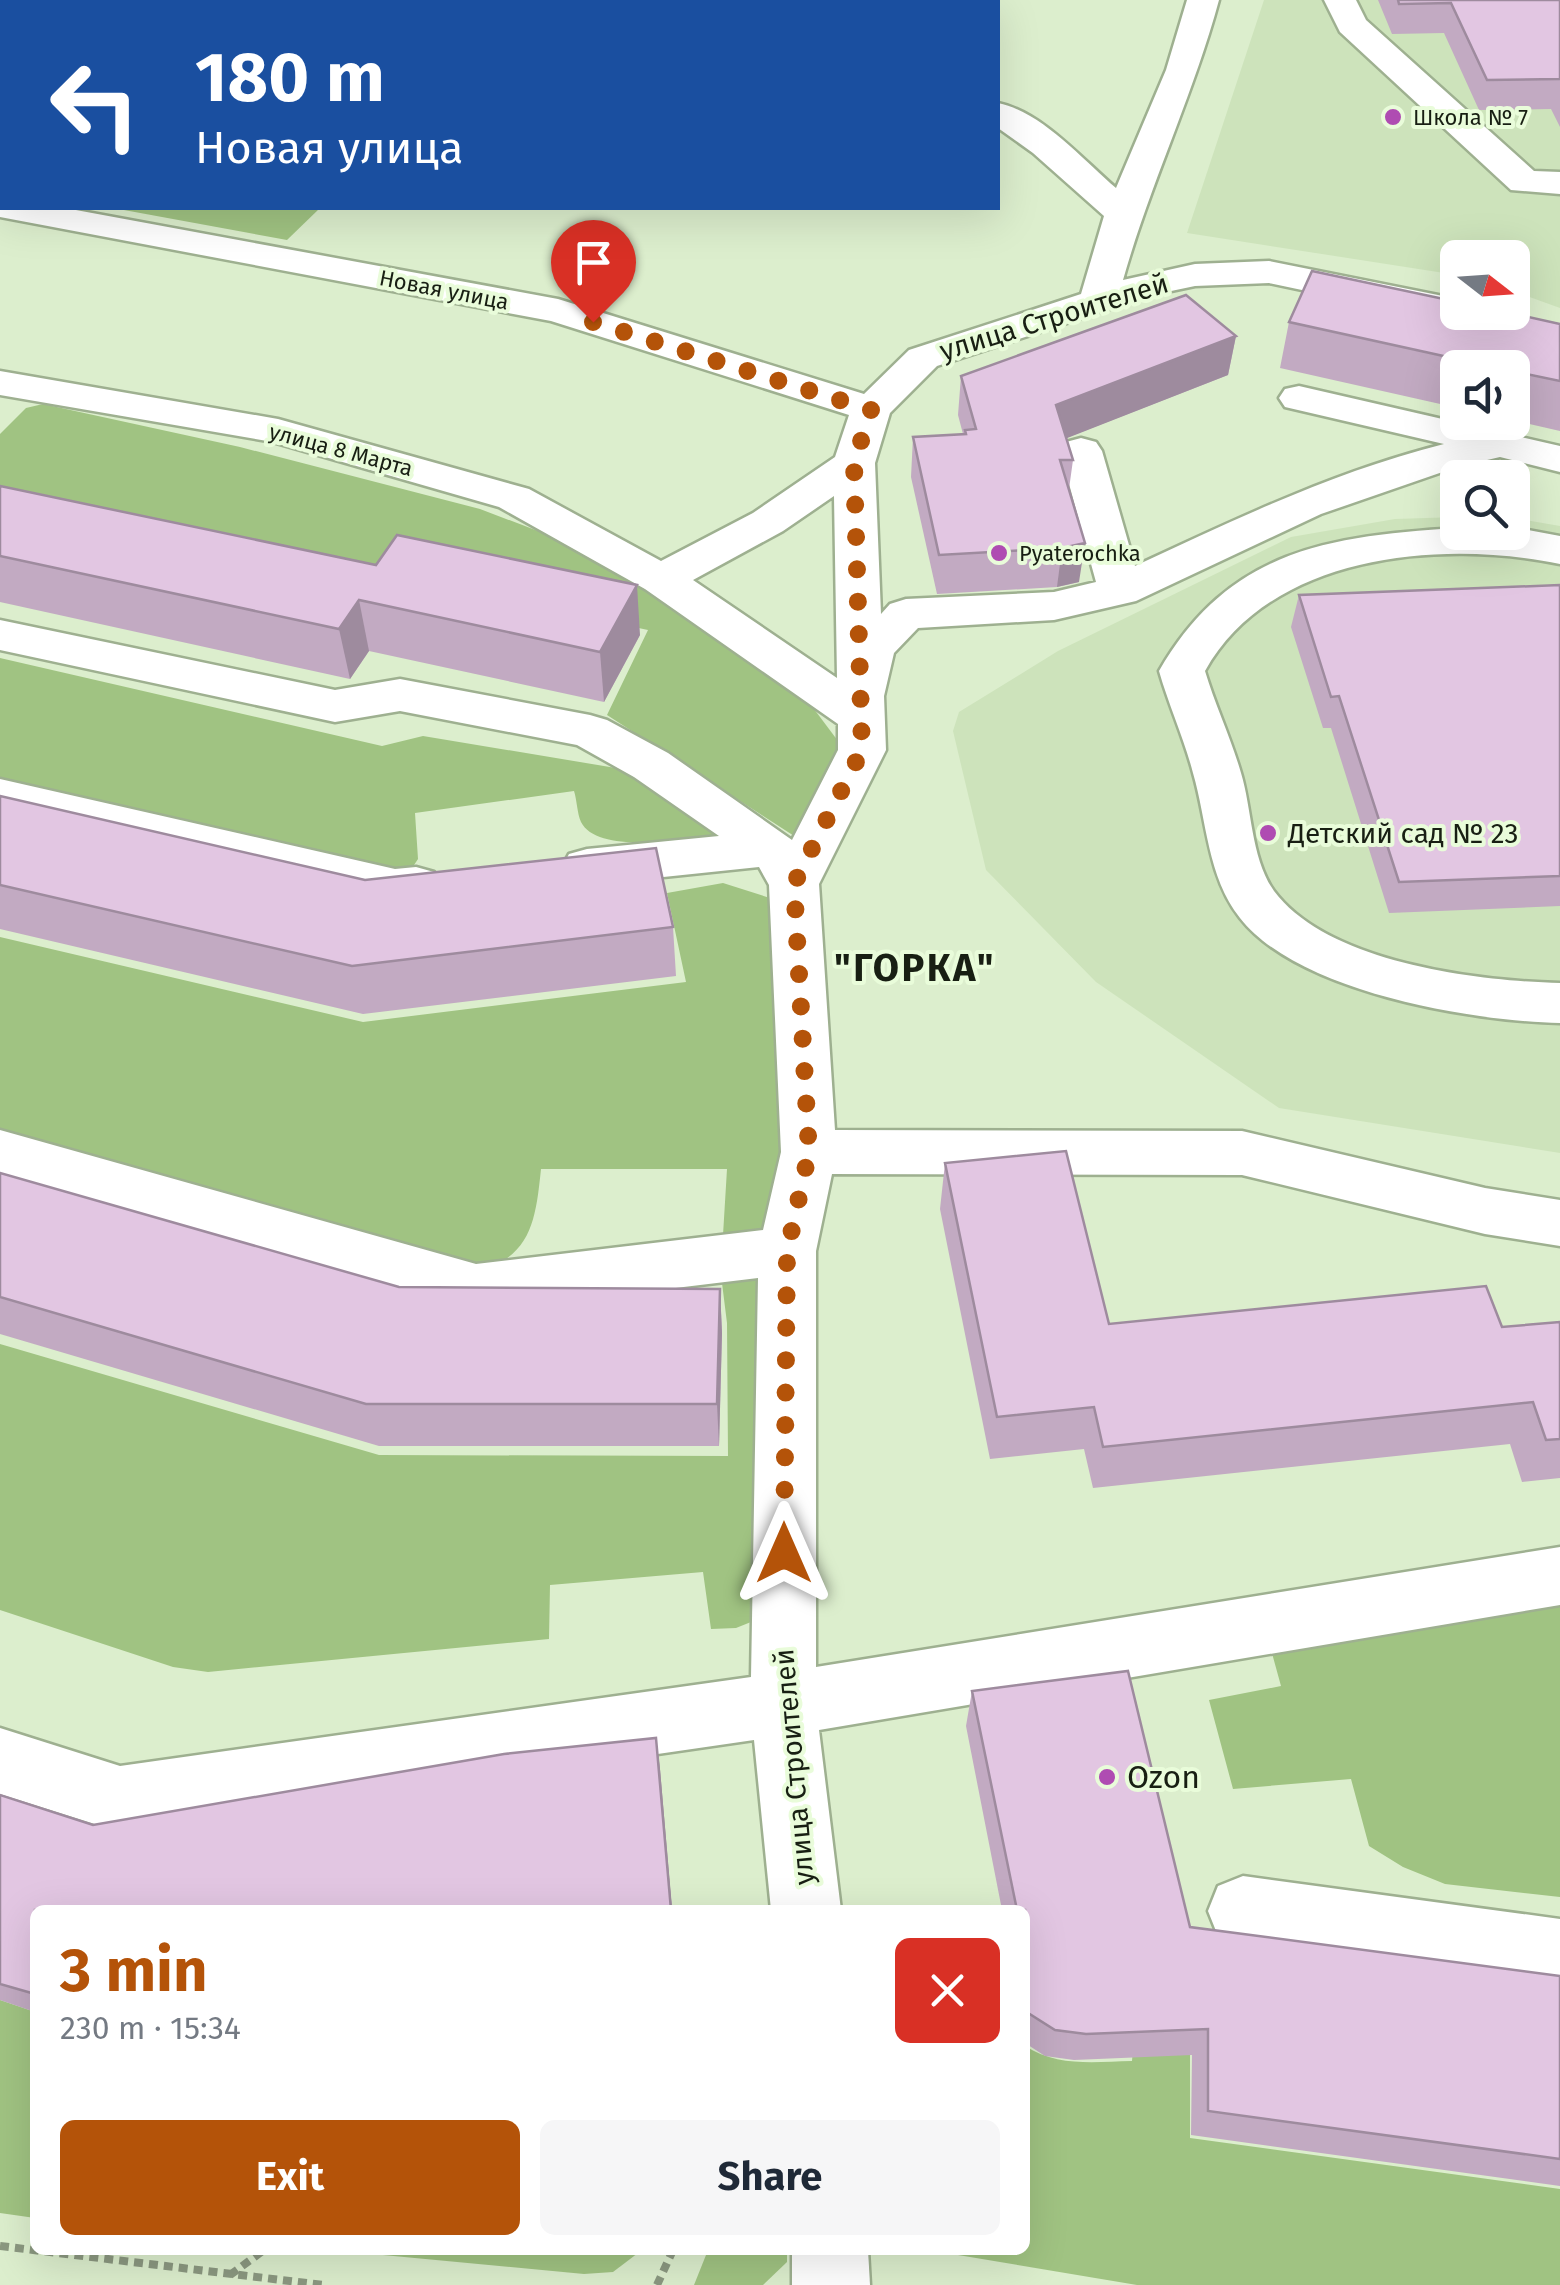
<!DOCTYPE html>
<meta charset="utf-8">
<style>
:root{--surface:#fff;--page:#f6f6f7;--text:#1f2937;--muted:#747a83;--accent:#b45309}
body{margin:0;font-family:"Fira Sans",sans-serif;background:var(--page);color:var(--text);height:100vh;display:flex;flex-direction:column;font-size:38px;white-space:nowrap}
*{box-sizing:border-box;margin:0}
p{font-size:32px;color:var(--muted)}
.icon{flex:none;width:55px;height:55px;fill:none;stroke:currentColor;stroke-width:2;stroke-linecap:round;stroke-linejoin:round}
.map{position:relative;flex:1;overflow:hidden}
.side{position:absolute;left:30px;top:1905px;width:1000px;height:350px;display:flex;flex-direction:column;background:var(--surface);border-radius:15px;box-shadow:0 10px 40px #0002}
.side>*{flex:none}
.hud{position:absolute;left:0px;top:0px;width:1000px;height:210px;box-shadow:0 10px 40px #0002;background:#1a4fa0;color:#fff;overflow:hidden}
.needle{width:65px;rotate:107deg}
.controls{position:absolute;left:1440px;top:240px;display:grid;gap:20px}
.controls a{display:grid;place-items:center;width:90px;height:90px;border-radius:15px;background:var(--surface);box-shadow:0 10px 40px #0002;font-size:50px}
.pin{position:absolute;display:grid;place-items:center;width:85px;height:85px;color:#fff;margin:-102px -42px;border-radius:50% 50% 50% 0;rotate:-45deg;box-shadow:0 0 10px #0007}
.pin .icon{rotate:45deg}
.me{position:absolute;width:110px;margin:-55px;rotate:0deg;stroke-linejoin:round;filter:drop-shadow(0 0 8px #0008)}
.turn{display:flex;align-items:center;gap:35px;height:210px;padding:0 30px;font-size:45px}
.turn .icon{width:130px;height:130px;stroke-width:2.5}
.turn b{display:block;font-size:70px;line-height:85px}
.round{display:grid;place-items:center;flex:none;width:105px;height:105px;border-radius:15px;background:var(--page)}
.overview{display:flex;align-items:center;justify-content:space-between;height:170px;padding:0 30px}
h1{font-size:60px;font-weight:700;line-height:75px;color:var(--accent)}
.action{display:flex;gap:20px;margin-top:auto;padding:20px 30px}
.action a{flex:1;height:115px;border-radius:15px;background:var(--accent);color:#fff;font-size:40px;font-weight:700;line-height:115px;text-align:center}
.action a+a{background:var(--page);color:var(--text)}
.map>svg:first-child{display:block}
.built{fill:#cde3bb}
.green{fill:#a0c382}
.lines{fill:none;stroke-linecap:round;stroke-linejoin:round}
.minor-casing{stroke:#9eb090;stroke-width:5}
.path{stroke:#8b9880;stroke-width:8;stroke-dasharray:9 6;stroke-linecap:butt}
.minor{fill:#fff;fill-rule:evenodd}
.wall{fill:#c2aac2}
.shaded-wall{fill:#9e8b9e}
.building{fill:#e2c6e2;stroke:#9e8b9e;stroke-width:2.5}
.route{stroke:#b45309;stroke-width:18;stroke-dasharray:0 32.4}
.poi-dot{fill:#af4cb2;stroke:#e9fcda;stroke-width:4}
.labels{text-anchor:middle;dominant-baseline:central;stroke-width:8;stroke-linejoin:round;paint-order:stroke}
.far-poi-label{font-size:22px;fill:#181f13;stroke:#e9fcda;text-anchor:start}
.far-street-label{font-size:22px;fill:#181f13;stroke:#e9fcda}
.street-label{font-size:28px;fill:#181f13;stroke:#e9fcda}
.poi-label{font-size:28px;fill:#181f13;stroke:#e9fcda;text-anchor:start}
.near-poi-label{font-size:32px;fill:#181f13;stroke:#e9fcda;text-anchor:start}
.district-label{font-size:38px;font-weight:bold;letter-spacing:2.5px;fill:#181f13;stroke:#e9fcda}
</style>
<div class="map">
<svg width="1560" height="2285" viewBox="0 0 1560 2285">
<rect width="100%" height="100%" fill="#dceecd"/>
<!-- built -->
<g class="built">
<path d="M 1264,0 L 1560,0 L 1560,308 L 1513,291 L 1512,258 L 1458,258 L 1457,275 L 1187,233 Z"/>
<path d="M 1457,517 L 1458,532 L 1512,532 L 1513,518 L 1560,526 L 1560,1153 L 1279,1108 L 1096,982 L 986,870 L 953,731 L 959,712 L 1058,651 L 1291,537 L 1395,519 Z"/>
</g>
<!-- green -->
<g class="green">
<path d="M 113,208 L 320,208 L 287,240 Z"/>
<path d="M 43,404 L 240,447 L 480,509 L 538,531 L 647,587 L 811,705 L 838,741 L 837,775 L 805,843 L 607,715 L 648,630 L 402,578 L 0,526 L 0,434 L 26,408 Z"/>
<path d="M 0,658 L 382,746 L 423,736 L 634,771 L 723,835 C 692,838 598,856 581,822 C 577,813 577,800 574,791 L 415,813 L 418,859 L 412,868 L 394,873 L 0,784 Z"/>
<path d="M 723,883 L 770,898 L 790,1093 L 776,1228 L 723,1235 L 727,1169 L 541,1169 C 536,1215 533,1258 478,1270 L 0,1131 L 0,937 L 363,1022 L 686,982 L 667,893 Z"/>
<path d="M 721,1275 L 745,1276 L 773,1286 L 761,1618 L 736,1628 L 711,1629 L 703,1572 L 550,1585 L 549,1639 L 208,1672 L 173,1667 L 0,1610 L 0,1344 L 379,1455 L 728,1456 L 727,1323 Z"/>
<path d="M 1549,1601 L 1560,1605 L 1560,1897 L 1445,1884 L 1403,1867 L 1369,1846 L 1351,1779 L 1233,1789 L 1209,1700 L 1281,1686 L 1264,1624 Z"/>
<path d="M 0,2000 L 35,2012 L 35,2218 L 0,2213 Z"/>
<path d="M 1135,2025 L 1190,2027 L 1190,2138 L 1560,2189 L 1560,2285 L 1137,2285 L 928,2250 L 1025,2250 L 1025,2046 C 1058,2067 1093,2062 1132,2061 Z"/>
<path d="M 330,2250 L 642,2250 L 613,2272 L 584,2274 Z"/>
<path d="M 708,2250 L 787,2250 L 787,2262 L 763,2285 L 694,2285 Z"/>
</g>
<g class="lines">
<defs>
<g id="minor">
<path d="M 1187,0 L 1219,0 C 1193,96 1150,184 1123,280 L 1195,264 L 1269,261 L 1458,299 L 1458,312 L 1476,312 L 1472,319 L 1458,323 L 1269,283 L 1195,286 L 1152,295 L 937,366 L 890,413 L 875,463 L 881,614 L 890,604 L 906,599 L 1054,592 L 1096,582 L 1060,451 L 1066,442 L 1081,438 L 1096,442 L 1102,451 L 1135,566 C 1236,519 1336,471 1444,444 L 1285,407 L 1279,398 L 1285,389 L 1299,386 L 1560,446 L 1560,472 L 1500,457 L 1457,467 L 1321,514 L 1136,601 L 1054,620 L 918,628 L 894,653 L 884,696 L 886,750 L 819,884 L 835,1130 L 1242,1131 L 1485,1188 L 1560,1200 L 1560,1246 L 1485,1234 L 1242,1175 L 832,1174 L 816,1251 L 816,1667 L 1560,1547 L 1560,1605 L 819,1730 L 841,1910 L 771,1910 L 754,1740 L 120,1832 L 0,1794 L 0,1728 L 120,1766 L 751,1677 L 758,1278 L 476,1312 L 0,1174 L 0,1130 L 476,1264 L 763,1230 L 781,1152 L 769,885 L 759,867 L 587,885 L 569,880 L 562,867 L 569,854 L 587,849 L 719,836 L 634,777 L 577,745 L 400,711 L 335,722 L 0,650 L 0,620 L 335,690 L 400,679 L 590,715 L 607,720 L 668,753 L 792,840 L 838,750 L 838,724 L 645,589 L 499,507 L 273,442 L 0,395 L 0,371 L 278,419 L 529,489 L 661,561 L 753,513 L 835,457 L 849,415 L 551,321 L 0,217 L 0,199 L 2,208 L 65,208 L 558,299 L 864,394 L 909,350 L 1081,294 L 1104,216 L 1033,153 L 998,128 L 998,103 C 1042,112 1082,159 1116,188 L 1166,70 ZM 834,496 L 837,678 L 693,580 L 783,531 Z"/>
<path d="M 1324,0 L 1356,0 L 1366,20 L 1534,171 L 1560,172 L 1560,194 L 1511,190 L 1340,32 Z"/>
<path d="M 1512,527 L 1560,536 L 1560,564 C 1441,539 1270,554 1205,671 C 1215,705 1231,738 1241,773 C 1252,809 1251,859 1274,891 C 1328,963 1477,981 1560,983 L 1560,1023 C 1470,1021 1298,992 1240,918 C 1207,876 1207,821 1193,773 C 1184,738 1169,706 1159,671 C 1229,550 1327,536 1458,528 L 1458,532 L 1512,532 Z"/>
<path d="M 0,779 L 395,869 L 416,867 L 434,872 L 441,885 L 434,898 L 395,905 L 0,813 Z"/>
<path d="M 1243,1876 L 1560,1919 L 1560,1989 L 1243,1946 L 1218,1936 L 1208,1911 L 1218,1886 Z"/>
<path d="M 792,2250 L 868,2250 L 870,2285 L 792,2285 Z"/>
</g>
</defs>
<!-- minor casing -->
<use href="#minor" class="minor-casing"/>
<!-- path -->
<g class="path">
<path d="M 0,2246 L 323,2285"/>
<path d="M 230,2275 L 264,2250"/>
<path d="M 657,2285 L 673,2250"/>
</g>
<!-- minor -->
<use href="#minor" class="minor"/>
</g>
<!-- wall -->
<g class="wall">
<path d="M 156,0 L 553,0 L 554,2 L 157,2 Z"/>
<path d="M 1378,0 L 1560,0 L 1560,127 L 1551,109 L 1479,110 L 1444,33 L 1392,34 Z"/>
<path d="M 1289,322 L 1560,324 L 1560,431 L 1512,420 L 1512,368 L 1458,368 L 1458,408 L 1280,368 Z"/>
<path d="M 1236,336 L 1228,375 L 1066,438 L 1073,460 L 1069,489 L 1079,582 L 1057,587 L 937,594 L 911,477 L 913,437 L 963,434 L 958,415 L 961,376 Z"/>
<path d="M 0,486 L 640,635 L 604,702 L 369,651 L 350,679 L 0,602 Z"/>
<path d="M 1560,585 L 1560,906 L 1389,913 L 1331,728 L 1323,728 L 1291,627 L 1299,595 Z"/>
<path d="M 0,796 L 365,880 L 673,927 L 676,976 L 363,1014 L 0,929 Z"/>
<path d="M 945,1163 L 1109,1324 L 1502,1327 L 1560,1322 L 1560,1478 L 1522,1482 L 1510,1444 L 1093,1488 L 1084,1449 L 990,1459 L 940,1209 Z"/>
<path d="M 0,1173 L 399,1287 L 720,1289 L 722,1333 L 719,1446 L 379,1446 L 0,1334 Z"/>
<path d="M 972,1691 L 1190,1927 L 1560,1976 L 1560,2186 L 1191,2135 L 1192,2055 L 1074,2060 L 1045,2056 L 1025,2043 L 1025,1910 L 1002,1910 L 966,1726 Z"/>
<path d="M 656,1738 L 672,1910 L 35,1910 L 35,2012 L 0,2000 L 0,1795 L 93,1825 Z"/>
</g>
<!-- shaded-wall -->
<g class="shaded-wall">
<path d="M 537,0 L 553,0 L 554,2 L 534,2 Z"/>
<path d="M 2,150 L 2,184 L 0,187 L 0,152 Z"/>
<path d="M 1236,336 L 1228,375 L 1052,444 L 1056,405 Z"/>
<path d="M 1085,543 L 1079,582 L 1057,587 L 1062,548 Z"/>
<path d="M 637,585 L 640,635 L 604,702 L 600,652 Z"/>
<path d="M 359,600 L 369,651 L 350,679 L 339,629 Z"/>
<path d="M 720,1289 L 722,1333 L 719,1446 L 717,1404 Z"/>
<path d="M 656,1738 L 660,1769 L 672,1910 L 671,1910 Z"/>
</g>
<!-- building -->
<g class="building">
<path d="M 186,0 L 537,0 L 534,2 L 199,2 Z"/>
<path d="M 1398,0 L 1560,0 L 1560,79 L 1487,80 L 1451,3 L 1399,4 Z"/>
<path d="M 0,97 L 2,97 L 2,150 L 0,152 Z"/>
<path d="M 1312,271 L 1458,302 L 1458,312 L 1506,312 L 1560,324 L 1560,381 L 1512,371 L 1512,368 L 1498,368 L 1289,322 Z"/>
<path d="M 1186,295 L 1236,336 L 1056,405 L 1073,460 L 1060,460 L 1085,543 L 1062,548 L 939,555 L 913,437 L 966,434 L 965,430 L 976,429 L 961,376 Z"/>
<path d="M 0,486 L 376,565 L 397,535 L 637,585 L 600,652 L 359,600 L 339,629 L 0,556 Z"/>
<path d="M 1560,585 L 1560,876 L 1399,882 L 1339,696 L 1331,697 L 1299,595 Z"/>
<path d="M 0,796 L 365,880 L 656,848 L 673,927 L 352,966 L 0,885 Z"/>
<path d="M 1066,1151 L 1109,1324 L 1486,1286 L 1502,1327 L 1560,1322 L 1560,1439 L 1546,1440 L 1533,1402 L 1103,1447 L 1094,1407 L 997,1417 L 945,1163 Z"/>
<path d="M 0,1173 L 399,1287 L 720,1289 L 717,1404 L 366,1404 L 0,1297 Z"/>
<path d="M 1128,1671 L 1190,1927 L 1560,1976 L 1560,2159 L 1208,2111 L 1208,2029 L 1086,2034 L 1055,2030 L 1025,2011 L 1025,1910 L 1017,1910 L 972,1691 Z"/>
<path d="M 656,1738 L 671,1910 L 514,1910 L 513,1907 L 495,1910 L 35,1910 L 35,1994 L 0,1984 L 0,1795 L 93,1825 L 504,1754 Z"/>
</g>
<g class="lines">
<!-- route -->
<path class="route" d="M 593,322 L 871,410 L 854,463 L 862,750 L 794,884 L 809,1152 L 787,1252 L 784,1553"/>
</g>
<!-- markers -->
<g class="poi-dot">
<circle cx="1393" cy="117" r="10"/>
<circle cx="999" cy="553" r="10"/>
<circle cx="1268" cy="833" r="10"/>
<circle cx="1107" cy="1777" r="10"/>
</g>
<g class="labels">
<!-- far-poi labels -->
<g class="far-poi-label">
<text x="1413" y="117">Школа № 7</text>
<text x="1019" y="553">Pyaterochka</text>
</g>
<!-- far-street labels -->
<g class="far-street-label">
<text transform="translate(444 290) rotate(11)">Новая улица</text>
<text transform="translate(341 450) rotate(15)">улица 8 Марта</text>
</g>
<!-- street labels -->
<g class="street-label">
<text transform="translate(1054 317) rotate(-17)">улица Строителей</text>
<text transform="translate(794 1767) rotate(-95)">улица Строителей</text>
</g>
<!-- poi labels -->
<g class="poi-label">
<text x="1288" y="833">Детский сад № 23</text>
</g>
<!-- near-poi labels -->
<g class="near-poi-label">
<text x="1127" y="1777">Ozon</text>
</g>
<!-- district labels -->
<g class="district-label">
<text x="915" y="968">"ГОРКА"</text>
</g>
</g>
</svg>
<div class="controls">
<a><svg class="needle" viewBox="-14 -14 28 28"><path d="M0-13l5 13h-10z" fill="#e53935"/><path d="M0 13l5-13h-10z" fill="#747a83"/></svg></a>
<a><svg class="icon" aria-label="sound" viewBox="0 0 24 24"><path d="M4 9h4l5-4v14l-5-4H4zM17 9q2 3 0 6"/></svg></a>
<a><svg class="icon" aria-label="search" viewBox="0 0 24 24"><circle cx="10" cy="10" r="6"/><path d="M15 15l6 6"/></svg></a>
</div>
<div class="pin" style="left:593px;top:322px;background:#d93025"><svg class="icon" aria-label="arrive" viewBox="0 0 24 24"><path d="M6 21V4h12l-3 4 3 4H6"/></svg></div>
<svg class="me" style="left:784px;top:1553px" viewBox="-20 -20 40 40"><path d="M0-17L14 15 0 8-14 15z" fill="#b45309" stroke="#fff" stroke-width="4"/></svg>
<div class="hud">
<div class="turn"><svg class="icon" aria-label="left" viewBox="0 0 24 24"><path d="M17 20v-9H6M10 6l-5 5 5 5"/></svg><div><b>180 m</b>Новая улица</div></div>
</div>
<section class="side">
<div class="overview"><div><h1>3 min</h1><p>230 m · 15:34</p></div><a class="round" style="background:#d93025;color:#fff"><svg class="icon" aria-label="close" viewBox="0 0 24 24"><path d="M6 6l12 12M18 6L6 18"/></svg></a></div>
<div class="action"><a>Exit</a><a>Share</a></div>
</section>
</div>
